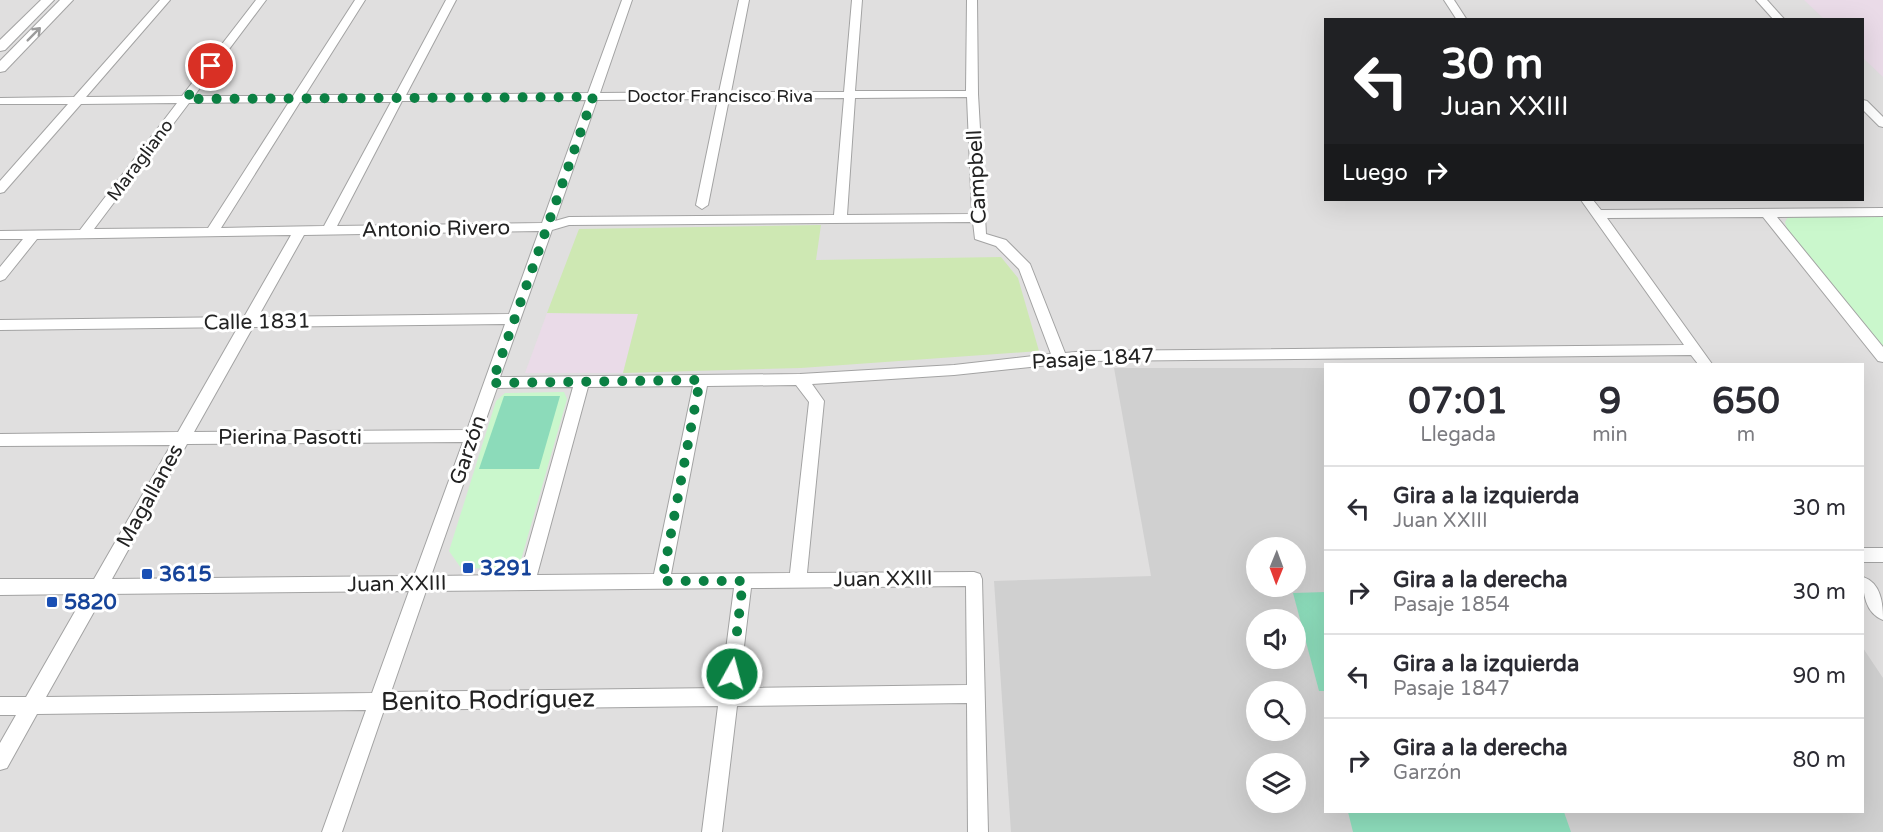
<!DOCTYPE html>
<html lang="es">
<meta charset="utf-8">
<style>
:root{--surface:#fff;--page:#f7f7f7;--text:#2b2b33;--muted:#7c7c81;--line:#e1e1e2}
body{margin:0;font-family:"Varela Round",sans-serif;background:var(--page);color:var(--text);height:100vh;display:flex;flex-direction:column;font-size:22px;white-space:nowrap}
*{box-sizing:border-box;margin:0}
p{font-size:20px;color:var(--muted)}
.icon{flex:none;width:33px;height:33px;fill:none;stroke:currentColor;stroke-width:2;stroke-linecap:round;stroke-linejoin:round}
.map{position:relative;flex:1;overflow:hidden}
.side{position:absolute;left:1324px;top:363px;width:540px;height:450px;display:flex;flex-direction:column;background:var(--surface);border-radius:0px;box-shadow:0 6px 24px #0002}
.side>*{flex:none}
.guide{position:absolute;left:1324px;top:18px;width:540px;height:183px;border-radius:0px;box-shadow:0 6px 24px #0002;background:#202124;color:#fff;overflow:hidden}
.needle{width:39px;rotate:181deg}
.controls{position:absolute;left:1246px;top:537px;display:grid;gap:12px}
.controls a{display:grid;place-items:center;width:60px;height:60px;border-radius:50%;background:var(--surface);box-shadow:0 6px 24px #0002;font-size:30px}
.pin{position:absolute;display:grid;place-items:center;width:51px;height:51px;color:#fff;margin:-26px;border:3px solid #fff;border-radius:50%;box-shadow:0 2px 6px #0007}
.me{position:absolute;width:66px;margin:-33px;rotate:7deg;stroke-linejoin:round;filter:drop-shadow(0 0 4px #0008)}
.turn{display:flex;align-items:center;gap:21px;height:126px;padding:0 18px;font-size:27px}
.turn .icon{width:78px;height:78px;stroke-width:2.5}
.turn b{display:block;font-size:42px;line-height:51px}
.then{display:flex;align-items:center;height:57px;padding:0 18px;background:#0003;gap:12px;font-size:22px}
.eta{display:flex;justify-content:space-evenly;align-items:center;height:102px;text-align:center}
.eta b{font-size:36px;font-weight:700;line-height:42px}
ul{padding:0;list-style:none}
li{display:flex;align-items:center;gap:18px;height:84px;padding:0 18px;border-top:2px solid var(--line)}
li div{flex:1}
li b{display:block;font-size:22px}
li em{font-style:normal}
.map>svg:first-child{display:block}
.residential{fill:#e0dfdf;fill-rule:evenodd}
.industrial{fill:#eadbe8}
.religious{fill:#d0d0d0;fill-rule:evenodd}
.grass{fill:#cee8b3}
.park{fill:#caf7cc}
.pitch{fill:#8cdbba}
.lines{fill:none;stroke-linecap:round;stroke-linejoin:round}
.minor-casing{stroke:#a3a3a3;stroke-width:2}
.tertiary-casing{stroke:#a3a3a3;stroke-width:2}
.minor{fill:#fff;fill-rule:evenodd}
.tertiary{fill:#fff;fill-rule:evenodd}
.oneway{stroke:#9c9c9c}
.route{stroke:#0b8043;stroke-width:10;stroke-dasharray:0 18}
.transit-dot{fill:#1a4fb4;stroke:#fff;stroke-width:2}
.labels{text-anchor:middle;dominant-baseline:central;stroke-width:6;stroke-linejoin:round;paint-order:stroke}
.far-street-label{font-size:18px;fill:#222;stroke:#fff}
.street-label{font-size:21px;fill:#222;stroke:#fff}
.transit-label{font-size:21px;font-weight:bold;fill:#164399;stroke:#fff;text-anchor:start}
.near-street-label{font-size:26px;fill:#222;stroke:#fff}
</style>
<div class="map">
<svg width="1883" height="832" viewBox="0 0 1883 832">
<rect width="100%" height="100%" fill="#f1eee9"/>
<!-- residential -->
<path class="residential" d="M 0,0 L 1883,0 L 1883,832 L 0,832 ZM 1326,20 L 1863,20 L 1863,200 L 1326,200 ZM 1326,364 L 1863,364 L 1863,812 L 1326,812 ZM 1257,548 L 1296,548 L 1296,586 L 1257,586 ZM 1257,620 L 1296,620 L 1296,658 L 1257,658 ZM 1257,692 L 1296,692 L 1296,730 L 1257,730 ZM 1257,764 L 1296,764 L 1296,802 L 1257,802 Z"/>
<!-- industrial -->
<g class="industrial">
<path d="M 1804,0 L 1883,0 L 1883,77 L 1863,58 L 1863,20 L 1824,19 Z"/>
<path d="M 547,313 L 638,314 L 623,373 L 525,373 Z"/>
</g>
<!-- religious -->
<path class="religious" d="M 1114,368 L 1326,368 L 1326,812 L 1863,812 L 1863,648 L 1883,678 L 1883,832 L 1011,832 L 994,581 L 1151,576 ZM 1257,548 L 1296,548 L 1296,586 L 1257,586 ZM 1257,620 L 1296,620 L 1296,658 L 1257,658 ZM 1257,692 L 1296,692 L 1296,730 L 1257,730 ZM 1257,764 L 1296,764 L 1296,802 L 1257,802 Z"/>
<!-- grass -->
<path class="grass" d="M 821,225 L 816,260 L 1001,257 L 1018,278 L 1039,351 L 801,368 L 623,373 L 638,314 L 547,313 L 579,229 Z"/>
<!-- park -->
<g class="park">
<path d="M 1883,214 L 1883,347 L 1787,229 L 1785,222 L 1788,217 Z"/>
<path d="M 564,392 L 567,399 L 521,560 L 512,569 L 461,568 L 449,551 L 496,401 L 505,393 Z"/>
</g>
<!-- pitch -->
<g class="pitch">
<path d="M 504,396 L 560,396 L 539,469 L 479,469 Z"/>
<path d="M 1326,592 L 1326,691 L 1319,691 L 1293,593 Z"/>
<path d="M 1348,812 L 1564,812 L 1571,832 L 1353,832 Z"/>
</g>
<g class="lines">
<defs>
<g id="minor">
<path d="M 160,0 L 170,0 L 86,97 L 182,96 L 256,0 L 266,0 L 194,96 L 293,96 L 355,0 L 365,0 L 305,95 L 395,95 L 446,0 L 456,0 L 406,95 L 588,93 L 622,0 L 632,0 L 600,93 L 719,92 L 739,0 L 749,0 L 731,92 L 844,92 L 852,0 L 862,0 L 855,91 L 966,91 L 967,0 L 977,0 L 978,94 L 986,234 L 1006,240 L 1030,264 L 1065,353 L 1087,351 L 1684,345 L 1581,200 L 1593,200 L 1601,210 L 1883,208 L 1883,216 L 1777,217 L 1883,347 L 1883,362 L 1878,361 L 1763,217 L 1607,218 L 1712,364 L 1698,364 L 1691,355 L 1087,361 L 954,375 L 812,384 L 824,401 L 807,573 L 974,572 L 980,574 L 982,579 L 988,832 L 968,832 L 967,703 L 737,706 L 722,832 L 702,832 L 718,706 L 384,710 L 342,832 L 322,832 L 366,710 L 37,714 L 7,768 L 0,770 L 0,743 L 16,715 L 0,715 L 0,697 L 26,697 L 85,594 L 0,595 L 0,579 L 94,579 L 171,445 L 0,446 L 0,434 L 178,432 L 238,327 L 0,330 L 0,320 L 244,317 L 291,235 L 37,239 L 5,279 L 0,281 L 0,267 L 23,239 L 0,239 L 0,231 L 80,230 L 177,103 L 81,104 L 4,192 L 0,193 L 0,181 L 68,104 L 0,104 L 0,98 L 74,97 ZM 967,97 L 972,214 L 847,215 L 855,98 ZM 844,98 L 834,215 L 569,217 L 555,221 L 597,100 L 718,99 L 696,205 L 702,209 L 708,205 L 729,99 ZM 586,100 L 542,223 L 337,226 L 402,101 ZM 289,102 L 208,228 L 94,229 L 189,103 ZM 300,102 L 391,102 L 324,226 L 221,228 ZM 973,222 L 975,239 L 996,246 L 1019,269 L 1051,354 L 954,365 L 800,374 L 500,377 L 552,230 L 569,225 ZM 539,231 L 509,314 L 258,317 L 304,235 ZM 505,324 L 467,430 L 194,432 L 253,327 ZM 796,385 L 809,402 L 790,573 L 671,574 L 707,386 ZM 693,386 L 654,574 L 537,575 L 588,387 ZM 573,387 L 520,575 L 431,576 L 497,388 ZM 463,442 L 414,576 L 112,579 L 187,444 ZM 966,586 L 967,685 L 739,688 L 751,588 ZM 734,588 L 721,688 L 391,692 L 426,591 ZM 409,591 L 372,693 L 46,697 L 104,594 Z"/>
<path d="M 1444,0 L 1454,0 L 1467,20 L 1457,20 Z"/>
<path d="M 1756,0 L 1767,0 L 1785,20 L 1774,20 Z"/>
<path d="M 1863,100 L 1867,101 L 1883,117 L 1883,127 L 1879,126 L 1863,110 Z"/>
<rect x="1863" y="548" width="20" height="14"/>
<path d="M 1863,577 C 1881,583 1883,603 1883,620 C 1865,613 1863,593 1863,577 Z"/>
</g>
<g id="tertiary">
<path d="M 41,0 L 54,0 L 5,50 L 0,51 L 0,40 Z"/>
<path d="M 60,0 L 73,0 L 5,71 L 0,72 L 0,61 Z"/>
</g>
</defs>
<!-- minor casing -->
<use href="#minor" class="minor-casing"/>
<!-- tertiary casing -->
<use href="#tertiary" class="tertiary-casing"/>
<!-- minor -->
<use href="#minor" class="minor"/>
<!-- tertiary -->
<use href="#tertiary" class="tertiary"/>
</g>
<!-- one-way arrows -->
<defs><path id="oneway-shaft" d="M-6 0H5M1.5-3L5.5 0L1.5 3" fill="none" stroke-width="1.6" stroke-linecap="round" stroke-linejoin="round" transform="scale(1.5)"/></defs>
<use class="oneway" href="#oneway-shaft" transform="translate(34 34) rotate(-45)"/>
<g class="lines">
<!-- route -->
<path class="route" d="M 211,66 L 186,99 L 593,97 L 492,383 L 700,380 L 662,581 L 743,581 L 732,674"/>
</g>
<!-- markers -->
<g class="transit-dot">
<rect x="462" y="562" width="12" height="12" rx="3"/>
<rect x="141" y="568" width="12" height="12" rx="3"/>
<rect x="46" y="596" width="12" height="12" rx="3"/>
</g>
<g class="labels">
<!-- far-street labels -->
<g class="far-street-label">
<text x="720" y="96">Doctor Francisco Riva</text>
<text transform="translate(140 160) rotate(-53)">Maragliano</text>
</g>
<!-- street labels -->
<g class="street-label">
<text transform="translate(977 177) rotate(-93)">Campbell</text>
<text transform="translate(436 229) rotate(-1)">Antonio Rivero</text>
<text transform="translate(257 322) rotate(-1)">Calle 1831</text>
<text transform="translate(1093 359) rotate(-3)">Pasaje 1847</text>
<text x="290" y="437">Pierina Pasotti</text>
<text transform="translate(468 450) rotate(-71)">Garzón</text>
<text transform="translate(150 496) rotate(-61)">Magallanes</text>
<text transform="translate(883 579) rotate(-1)">Juan XXIII</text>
<text transform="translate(397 584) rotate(-1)">Juan XXIII</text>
</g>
<!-- transit labels -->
<g class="transit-label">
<text x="480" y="568">3291</text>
<text x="159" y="574">3615</text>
<text x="64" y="602">5820</text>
</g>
<!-- near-street labels -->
<g class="near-street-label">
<text transform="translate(488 700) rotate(-1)">Benito Rodríguez</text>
</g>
</g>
</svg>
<div class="controls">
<a><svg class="needle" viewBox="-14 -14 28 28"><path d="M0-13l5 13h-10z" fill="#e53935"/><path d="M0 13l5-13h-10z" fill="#7c7c81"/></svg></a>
<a><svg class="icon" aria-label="sound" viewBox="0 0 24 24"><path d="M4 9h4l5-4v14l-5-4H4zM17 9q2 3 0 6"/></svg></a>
<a><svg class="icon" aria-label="search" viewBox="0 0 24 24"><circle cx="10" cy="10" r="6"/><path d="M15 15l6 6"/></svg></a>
<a><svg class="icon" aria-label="layers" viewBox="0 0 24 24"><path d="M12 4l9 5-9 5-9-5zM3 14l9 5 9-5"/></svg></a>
</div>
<div class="pin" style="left:211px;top:66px;background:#d93025"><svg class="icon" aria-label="arrive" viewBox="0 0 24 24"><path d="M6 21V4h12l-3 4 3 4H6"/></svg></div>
<svg class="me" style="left:732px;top:674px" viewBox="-20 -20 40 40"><circle r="17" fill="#0b8043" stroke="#fff" stroke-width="3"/><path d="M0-11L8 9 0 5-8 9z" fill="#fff"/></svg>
<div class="guide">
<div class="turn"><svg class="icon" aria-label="left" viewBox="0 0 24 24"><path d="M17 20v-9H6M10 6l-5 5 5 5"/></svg><div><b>30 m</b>Juan XXIII</div></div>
<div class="then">Luego<svg class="icon" aria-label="right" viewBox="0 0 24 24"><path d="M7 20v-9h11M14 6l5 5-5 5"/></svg></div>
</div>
<section class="side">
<div class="eta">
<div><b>07:01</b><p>Llegada</p></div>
<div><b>9</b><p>min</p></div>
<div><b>650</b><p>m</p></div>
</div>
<ul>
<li><svg class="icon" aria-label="left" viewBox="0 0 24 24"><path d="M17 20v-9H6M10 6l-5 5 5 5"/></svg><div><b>Gira a la izquierda</b><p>Juan XXIII</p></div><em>30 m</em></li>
<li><svg class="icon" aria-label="right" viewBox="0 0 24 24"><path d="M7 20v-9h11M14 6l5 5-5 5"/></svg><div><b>Gira a la derecha</b><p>Pasaje 1854</p></div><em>30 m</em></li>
<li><svg class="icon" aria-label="left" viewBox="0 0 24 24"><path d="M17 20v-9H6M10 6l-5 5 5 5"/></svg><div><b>Gira a la izquierda</b><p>Pasaje 1847</p></div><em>90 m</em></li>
<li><svg class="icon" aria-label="right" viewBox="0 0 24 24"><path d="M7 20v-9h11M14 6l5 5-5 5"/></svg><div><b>Gira a la derecha</b><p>Garzón</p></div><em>80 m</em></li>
</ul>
</section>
</div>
